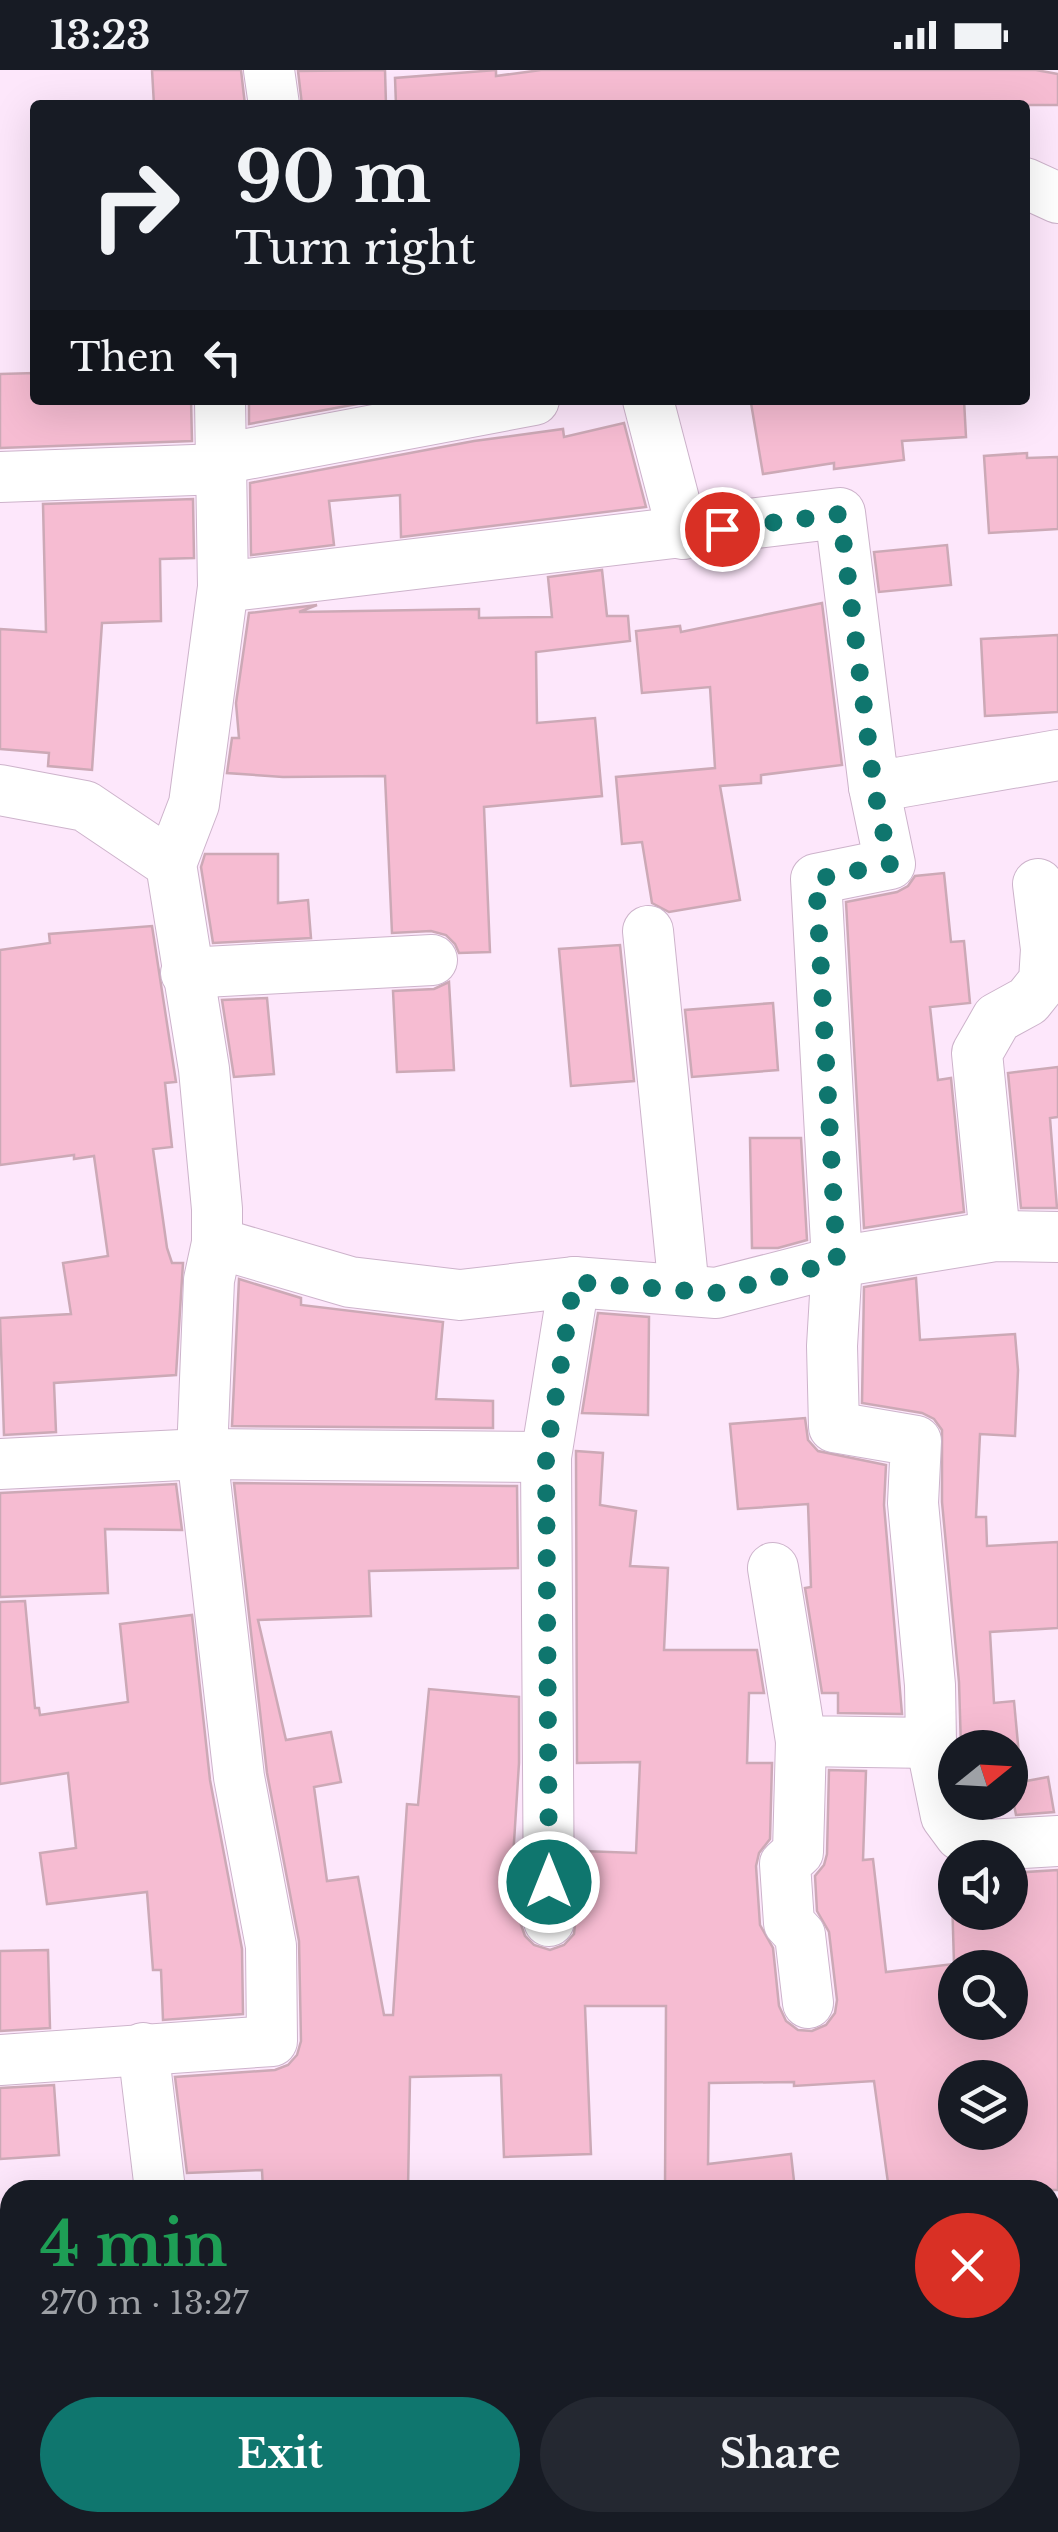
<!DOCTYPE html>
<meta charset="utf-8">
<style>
:root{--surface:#171b24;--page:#242831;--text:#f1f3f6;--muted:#9ea1a6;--accent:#0f766e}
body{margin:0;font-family:"Libre Baskerville",serif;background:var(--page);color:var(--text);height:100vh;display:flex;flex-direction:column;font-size:38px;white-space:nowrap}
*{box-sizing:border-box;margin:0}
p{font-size:32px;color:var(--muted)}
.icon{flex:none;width:55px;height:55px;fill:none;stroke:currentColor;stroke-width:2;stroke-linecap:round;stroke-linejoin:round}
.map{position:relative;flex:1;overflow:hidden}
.details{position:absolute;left:0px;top:2110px;width:1060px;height:352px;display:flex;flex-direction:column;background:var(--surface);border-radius:30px 30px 0 0;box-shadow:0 10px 40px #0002}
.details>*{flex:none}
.top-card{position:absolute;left:30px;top:30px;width:1000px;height:305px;border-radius:10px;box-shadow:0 10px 40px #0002;background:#171b24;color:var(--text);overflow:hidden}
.needle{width:65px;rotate:72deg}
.controls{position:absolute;left:938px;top:1660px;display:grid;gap:20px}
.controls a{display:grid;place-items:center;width:90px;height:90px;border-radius:50%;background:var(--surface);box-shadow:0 10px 40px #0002;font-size:50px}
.pin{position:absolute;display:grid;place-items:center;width:85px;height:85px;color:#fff;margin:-42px;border:5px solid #fff;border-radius:50%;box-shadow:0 2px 10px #0007}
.me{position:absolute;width:110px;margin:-55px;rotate:0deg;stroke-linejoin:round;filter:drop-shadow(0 0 8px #0008)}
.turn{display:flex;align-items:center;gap:35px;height:210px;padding:0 40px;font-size:45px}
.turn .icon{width:130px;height:130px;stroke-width:2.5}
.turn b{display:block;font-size:70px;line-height:85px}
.then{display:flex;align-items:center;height:95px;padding:0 40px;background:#0003;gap:20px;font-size:38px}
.round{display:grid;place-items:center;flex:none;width:105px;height:105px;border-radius:52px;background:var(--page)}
.head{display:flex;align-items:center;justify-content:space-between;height:170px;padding:0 40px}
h1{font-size:60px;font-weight:700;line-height:75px;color:#1e9e55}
.action{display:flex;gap:20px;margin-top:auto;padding:20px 40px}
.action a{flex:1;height:115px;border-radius:60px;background:var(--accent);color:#fff;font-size:40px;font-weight:700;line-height:115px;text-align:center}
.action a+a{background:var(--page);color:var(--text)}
.status{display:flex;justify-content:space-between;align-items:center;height:70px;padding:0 50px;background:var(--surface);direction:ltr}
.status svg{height:28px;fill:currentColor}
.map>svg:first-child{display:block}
.building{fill:#f6bcd2;stroke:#cca9b6;stroke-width:2.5;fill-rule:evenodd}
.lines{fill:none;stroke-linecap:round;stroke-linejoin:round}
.minor-casing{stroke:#cdb3cb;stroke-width:52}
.minor{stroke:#fff;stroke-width:50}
.route{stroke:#0f766e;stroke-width:18;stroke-dasharray:0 32.4}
</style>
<div class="status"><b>13:23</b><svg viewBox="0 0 49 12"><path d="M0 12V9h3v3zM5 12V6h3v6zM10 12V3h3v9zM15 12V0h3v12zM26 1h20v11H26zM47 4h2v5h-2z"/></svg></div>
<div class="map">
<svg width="1058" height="2462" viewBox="0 0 1058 2462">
<rect width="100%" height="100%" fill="#fde7fb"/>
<!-- building -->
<g class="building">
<path d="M 152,0 L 241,0 L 245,35 L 154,35 Z"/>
<path d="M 385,0 L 386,35 L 302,35 L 298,1 Z"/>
<path d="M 496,0 L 496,6 L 541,0 L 1036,0 L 1058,4 L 1058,35 L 396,35 L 395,8 Z"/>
<path d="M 35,303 L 35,330 L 191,330 L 192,371 L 0,378 L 0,304 Z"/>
<path d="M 249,330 L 379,330 L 249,354 Z"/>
<path d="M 771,330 L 964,330 L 966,367 L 902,371 L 904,390 L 834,399 L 834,393 L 763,404 L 751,333 Z"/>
<path d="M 624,353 L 646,437 L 401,467 L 400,425 L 329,431 L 334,475 L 251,485 L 250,413 L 474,371 L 563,359 L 564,367 Z"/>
<path d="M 1027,383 L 1027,388 L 1058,387 L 1058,459 L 989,463 L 984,386 Z"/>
<path d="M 193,429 L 194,488 L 160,489 L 161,551 L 102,553 L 92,700 L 48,696 L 49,683 L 0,679 L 0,559 L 46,562 L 43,434 Z"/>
<path d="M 947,475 L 951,515 L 879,522 L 874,482 Z"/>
<path d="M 602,500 L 607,546 L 628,546 L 630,571 L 536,582 L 537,653 L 595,648 L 602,726 L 484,737 L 490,882 L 459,883 L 455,874 L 446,865 L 431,861 L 392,863 L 385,706 L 283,707 L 227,703 L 232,668 L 239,668 L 236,633 L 249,543 L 317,535 L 299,542 L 479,539 L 479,548 L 552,547 L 548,507 Z"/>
<path d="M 822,533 L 842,695 L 761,705 L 761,713 L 720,716 L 740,830 L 669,842 L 652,833 L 642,772 L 622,774 L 616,707 L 715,698 L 710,617 L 642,623 L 636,561 L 680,556 L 681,562 Z"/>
<path d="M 1058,565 L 1058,642 L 985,646 L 981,569 Z"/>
<path d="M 205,784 L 278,784 L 278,833 L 308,830 L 311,868 L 213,873 L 201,797 Z"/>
<path d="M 944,803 L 951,872 L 964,871 L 970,933 L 930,937 L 938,1010 L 951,1008 L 964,1142 L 864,1158 L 846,832 L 897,822 L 908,816 L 915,806 Z"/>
<path d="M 152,856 L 176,1012 L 165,1013 L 172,1077 L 153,1079 L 167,1178 L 172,1193 L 183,1193 L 176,1305 L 54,1313 L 56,1362 L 4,1365 L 0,1248 L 71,1244 L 63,1193 L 108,1186 L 94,1086 L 74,1089 L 74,1085 L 0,1095 L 0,880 L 50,873 L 49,864 Z"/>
<path d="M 620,875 L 634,1011 L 571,1016 L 559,879 Z"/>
<path d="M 449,912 L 454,1000 L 397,1002 L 393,921 L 434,919 Z"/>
<path d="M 267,928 L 274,1004 L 234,1007 L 222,930 Z"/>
<path d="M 773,933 L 778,1000 L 692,1007 L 685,940 Z"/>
<path d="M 1058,997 L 1058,1047 L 1050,1048 L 1057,1138 L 1021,1138 L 1008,1003 Z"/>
<path d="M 750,1068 L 801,1068 L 807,1170 L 778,1178 L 752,1178 Z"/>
<path d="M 916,1208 L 920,1270 L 1015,1264 L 1018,1300 L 1015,1366 L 980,1364 L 976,1447 L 986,1447 L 987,1476 L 1058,1472 L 1058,1558 L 990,1562 L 994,1633 L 1014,1631 L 1020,1696 L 1010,1697 L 1010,1678 L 961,1678 L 959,1612 L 942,1432 L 942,1360 L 934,1349 L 922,1343 L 862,1333 L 864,1217 Z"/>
<path d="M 239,1209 L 301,1228 L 301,1235 L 443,1252 L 436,1329 L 493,1331 L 493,1358 L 232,1356 Z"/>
<path d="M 598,1243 L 649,1247 L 648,1345 L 582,1343 Z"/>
<path d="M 805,1348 L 808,1370 L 818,1381 L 886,1395 L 884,1435 L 902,1644 L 838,1643 L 838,1623 L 822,1623 L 805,1518 L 811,1517 L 808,1434 L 738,1439 L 730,1354 Z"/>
<path d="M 576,1381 L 603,1383 L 600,1435 L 636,1441 L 630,1496 L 668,1498 L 664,1580 L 757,1580 L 764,1623 L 749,1623 L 747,1693 L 772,1693 L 770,1769 L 759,1783 L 756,1796 L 760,1855 L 773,1878 L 779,1936 L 786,1951 L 798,1960 L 812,1961 L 826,1955 L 835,1943 L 837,1930 L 829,1862 L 817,1841 L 815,1806 L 824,1795 L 827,1784 L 829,1700 L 866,1701 L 863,1790 L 873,1789 L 886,1902 L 954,1894 L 951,1792 L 955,1794 L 955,1842 L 1010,1842 L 1010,1803 L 1058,1800 L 1058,2120 L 889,2120 L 874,2011 L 794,2016 L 794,2012 L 709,2013 L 708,2094 L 791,2084 L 795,2120 L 665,2120 L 666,1936 L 585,1936 L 591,2084 L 504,2087 L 501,2005 L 410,2007 L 408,2120 L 348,2120 L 348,2117 L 263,2120 L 262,2100 L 187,2103 L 175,2007 L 275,2000 L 288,1995 L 297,1985 L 301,1971 L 299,1871 L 267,1703 L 234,1413 L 517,1416 L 518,1498 L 369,1501 L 371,1546 L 258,1550 L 286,1670 L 331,1662 L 341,1712 L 314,1717 L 327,1811 L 358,1807 L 384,1945 L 393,1945 L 407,1734 L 418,1735 L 429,1619 L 519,1627 L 519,1693 L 512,1804 L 520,1805 L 520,1852 L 525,1866 L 534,1875 L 550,1880 L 564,1875 L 574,1864 L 583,1781 L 636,1783 L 640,1692 L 577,1693 ZM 955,1898 L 1010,1898 L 1010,1952 L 955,1952 ZM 955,2008 L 1010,2008 L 1010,2062 L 955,2062 Z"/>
<path d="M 176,1414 L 182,1460 L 105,1459 L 108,1523 L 0,1527 L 0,1423 Z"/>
<path d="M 25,1531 L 35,1638 L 39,1638 L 40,1645 L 128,1632 L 120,1554 L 192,1545 L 210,1710 L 242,1879 L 243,1944 L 163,1950 L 161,1900 L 153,1900 L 147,1822 L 47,1834 L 40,1783 L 76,1778 L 68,1703 L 0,1714 L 0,1532 Z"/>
<path d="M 1048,1707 L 1054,1742 L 1016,1745 L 1010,1714 Z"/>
<path d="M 48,1880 L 50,1958 L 0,1961 L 0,1881 Z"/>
<path d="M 54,2015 L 59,2085 L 0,2089 L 0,2018 Z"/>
</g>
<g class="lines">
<defs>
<g id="minor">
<path d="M 269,0 L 274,35"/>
<path d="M 1025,113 L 1058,128"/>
<path d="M 648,330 L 683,464"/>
<path d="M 221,389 L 534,330"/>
<path d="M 0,407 L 221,399"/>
<path d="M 223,517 L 840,443 L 874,717 L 1058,685"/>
<path d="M 874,717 L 890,794 L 816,809 L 837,1192 L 832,1276 L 834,1357 L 916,1371 L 913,1433 L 930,1615 L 931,1673 L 946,1746 L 960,1765 L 988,1775 L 1058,1771"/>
<path d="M 0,720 L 85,736 L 171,794"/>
<path d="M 648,861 L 684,1220"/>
<path d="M 186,903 L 432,890"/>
<path d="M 995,1166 L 977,983 L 997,948 L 1028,931 L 1044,911 L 1046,879 L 1038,814"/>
<path d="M 217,1173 L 350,1212 L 460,1225 L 574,1212 L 716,1223 L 837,1192 L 995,1166 L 1058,1167"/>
<path d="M 0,1394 L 202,1384 L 546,1387"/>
<path d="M 773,1498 L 801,1671 L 931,1673"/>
<path d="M 801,1671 L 798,1782 L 785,1794 L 789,1853 L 800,1865 L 808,1933"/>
<path d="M 549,1851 L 546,1387 L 574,1212"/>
<path d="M 143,1978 L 160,2120"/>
<path d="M 0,1990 L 272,1971 L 271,1876 L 239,1707 L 202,1384 L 209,1210 L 217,1173 L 217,1139 L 204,999 L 171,794 L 194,734 L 223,517 L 220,330"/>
<path d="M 1050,2213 L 1058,2212"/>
<path d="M 0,2315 L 10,2314"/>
<path d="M 47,2452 L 48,2462"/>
<path d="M 273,2452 L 273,2462"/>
<path d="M 468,2452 L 469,2462"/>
<path d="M 865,2452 L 868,2462"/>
</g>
</defs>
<!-- minor casing -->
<use href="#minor" class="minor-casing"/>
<!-- minor -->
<use href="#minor" class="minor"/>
</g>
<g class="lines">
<!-- route -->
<path class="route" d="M 549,1812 L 546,1387 L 574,1212 L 716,1223 L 837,1192 L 816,809 L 890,794 L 874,717 L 840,444 L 722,459"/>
</g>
</svg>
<div class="controls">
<a><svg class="needle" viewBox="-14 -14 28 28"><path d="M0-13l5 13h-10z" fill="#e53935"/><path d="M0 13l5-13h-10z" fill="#9ea1a6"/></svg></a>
<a><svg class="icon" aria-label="sound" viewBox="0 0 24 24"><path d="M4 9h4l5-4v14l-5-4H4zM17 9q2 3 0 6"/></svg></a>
<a><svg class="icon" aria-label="search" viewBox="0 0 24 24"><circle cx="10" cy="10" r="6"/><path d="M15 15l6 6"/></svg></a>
<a><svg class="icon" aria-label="layers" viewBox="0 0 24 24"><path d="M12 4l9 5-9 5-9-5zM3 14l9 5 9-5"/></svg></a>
</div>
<div class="pin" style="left:722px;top:459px;background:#d93025"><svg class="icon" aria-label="arrive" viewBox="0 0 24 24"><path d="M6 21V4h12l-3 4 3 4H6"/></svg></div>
<svg class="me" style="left:549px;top:1812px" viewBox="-20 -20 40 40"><circle r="17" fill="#0f766e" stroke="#fff" stroke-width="3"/><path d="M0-11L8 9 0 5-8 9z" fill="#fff"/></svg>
<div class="top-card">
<div class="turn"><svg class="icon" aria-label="right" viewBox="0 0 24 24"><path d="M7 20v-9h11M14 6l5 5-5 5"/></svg><div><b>90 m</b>Turn right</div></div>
<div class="then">Then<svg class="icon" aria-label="left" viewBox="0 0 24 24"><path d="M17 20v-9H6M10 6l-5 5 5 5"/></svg></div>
</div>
<section class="details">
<div class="head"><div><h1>4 min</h1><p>270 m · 13:27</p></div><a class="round" style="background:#d93025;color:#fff"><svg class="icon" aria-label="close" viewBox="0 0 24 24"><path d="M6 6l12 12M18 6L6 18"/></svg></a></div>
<div class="action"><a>Exit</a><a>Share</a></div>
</section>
</div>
